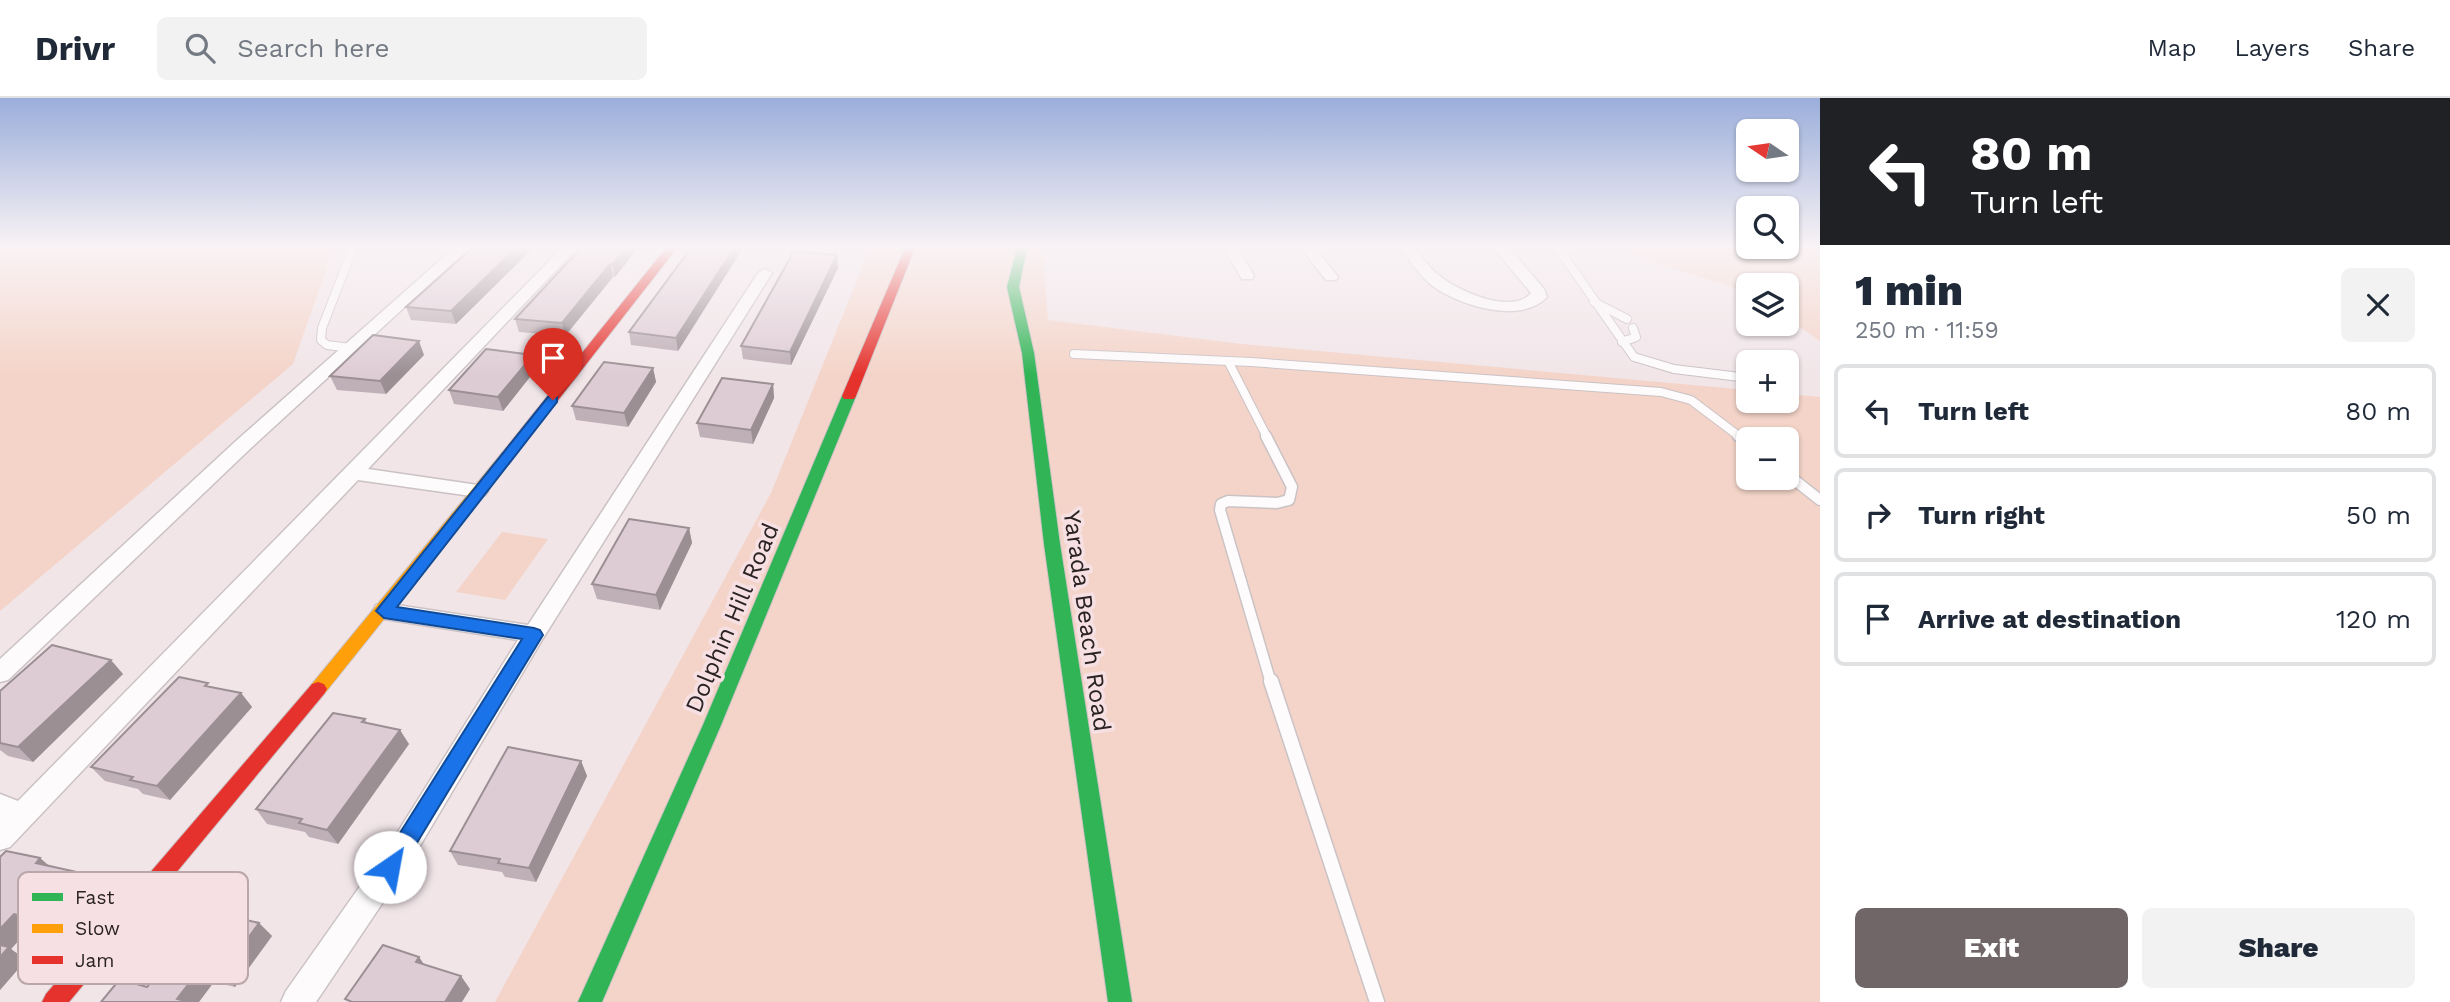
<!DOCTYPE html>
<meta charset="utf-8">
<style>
:root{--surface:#fff;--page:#f2f2f3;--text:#1f2937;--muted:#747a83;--line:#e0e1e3;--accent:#706668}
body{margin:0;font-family:"Work Sans",sans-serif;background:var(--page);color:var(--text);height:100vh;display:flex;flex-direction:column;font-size:26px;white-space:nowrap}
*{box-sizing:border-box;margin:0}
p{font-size:23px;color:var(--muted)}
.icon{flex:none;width:38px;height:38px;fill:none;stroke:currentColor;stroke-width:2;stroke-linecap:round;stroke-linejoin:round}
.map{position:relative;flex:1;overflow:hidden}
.details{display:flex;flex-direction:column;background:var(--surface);width:630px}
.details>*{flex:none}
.banner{background:#202124;color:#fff;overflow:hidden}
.needle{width:46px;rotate:283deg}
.buttons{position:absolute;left:1736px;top:21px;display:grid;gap:14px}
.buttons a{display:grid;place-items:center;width:63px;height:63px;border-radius:10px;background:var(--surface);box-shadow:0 2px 5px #0004;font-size:35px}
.pin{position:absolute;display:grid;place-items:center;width:60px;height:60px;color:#fff;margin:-72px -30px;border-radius:50% 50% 50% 0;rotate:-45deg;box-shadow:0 0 7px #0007}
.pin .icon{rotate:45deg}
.me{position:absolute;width:77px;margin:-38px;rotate:33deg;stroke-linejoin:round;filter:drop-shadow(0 0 5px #0008)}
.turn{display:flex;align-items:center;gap:24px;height:147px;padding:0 35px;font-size:32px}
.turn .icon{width:91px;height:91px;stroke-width:2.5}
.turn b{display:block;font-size:49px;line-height:60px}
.round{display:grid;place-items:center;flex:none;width:74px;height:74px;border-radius:10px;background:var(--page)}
.headline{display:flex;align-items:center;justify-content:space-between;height:119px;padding:0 35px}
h1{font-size:42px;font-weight:800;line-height:52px}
.action{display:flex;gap:14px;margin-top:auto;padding:14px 35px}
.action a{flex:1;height:80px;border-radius:10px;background:var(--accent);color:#fff;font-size:28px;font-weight:800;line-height:80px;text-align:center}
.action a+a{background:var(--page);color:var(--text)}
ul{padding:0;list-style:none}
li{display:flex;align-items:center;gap:21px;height:94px;margin:0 14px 10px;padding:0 21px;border:4px solid var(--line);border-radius:10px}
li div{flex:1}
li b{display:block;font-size:26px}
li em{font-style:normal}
header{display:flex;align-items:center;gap:42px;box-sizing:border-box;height:98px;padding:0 35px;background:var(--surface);border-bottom:2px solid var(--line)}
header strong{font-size:33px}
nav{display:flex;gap:38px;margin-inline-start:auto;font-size:24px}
.search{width:490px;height:63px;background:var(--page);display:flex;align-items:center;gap:18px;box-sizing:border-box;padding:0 24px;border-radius:10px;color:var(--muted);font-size:26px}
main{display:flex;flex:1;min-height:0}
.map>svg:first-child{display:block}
.green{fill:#f4d4c8;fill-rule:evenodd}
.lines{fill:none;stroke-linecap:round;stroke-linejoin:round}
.lane-far2-casing{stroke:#cbc2c4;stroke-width:10}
.lane-far1-casing{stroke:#cbc2c4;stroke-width:13}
.lane-casing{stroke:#cbc2c4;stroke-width:17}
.street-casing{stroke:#cbc2c4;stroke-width:3}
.fast-casing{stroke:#cbc2c4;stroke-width:2}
.slow-casing{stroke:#cbc2c4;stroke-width:2}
.jam-casing{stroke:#cbc2c4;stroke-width:2}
.lane-far2{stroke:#fdfbfc;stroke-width:8}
.lane-far1{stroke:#fdfbfc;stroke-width:10}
.lane{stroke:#fdfbfc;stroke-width:14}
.street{fill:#fdfbfc;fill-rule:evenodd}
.fast{fill:#30b455;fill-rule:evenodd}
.slow{fill:#ff9f0a;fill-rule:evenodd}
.jam{fill:#e5322d;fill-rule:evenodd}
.wall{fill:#bfafb6}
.shaded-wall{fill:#9b8f94}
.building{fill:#deccd4;stroke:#9b8f94;stroke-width:2}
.route{fill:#1a73e8;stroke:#114b97;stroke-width:2}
.labels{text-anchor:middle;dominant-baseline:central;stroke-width:7;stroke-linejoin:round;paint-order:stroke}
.street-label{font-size:24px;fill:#2a2223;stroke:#f6e0e4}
.key{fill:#f6e0e4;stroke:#b9a7aa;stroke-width:2}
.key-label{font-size:19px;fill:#2a2223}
</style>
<header>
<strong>Drivr</strong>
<div class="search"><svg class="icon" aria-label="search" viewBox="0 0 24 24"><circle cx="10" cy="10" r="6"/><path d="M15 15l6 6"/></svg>Search here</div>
<nav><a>Map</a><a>Layers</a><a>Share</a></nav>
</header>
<main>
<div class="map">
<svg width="1820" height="904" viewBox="0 0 1820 904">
<rect width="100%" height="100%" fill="#f1e5e8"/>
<!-- green -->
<g class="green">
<path d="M 0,150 L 334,150 L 293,266 L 0,513 Z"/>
<path d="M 870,150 L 1042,150 L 1048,222 L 1242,246 L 1748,292 L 1748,303 L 1787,303 L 1787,296 L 1820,299 L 1820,904 L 495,904 L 771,395 ZM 1748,341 L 1787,341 L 1787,380 L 1748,380 Z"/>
<path d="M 1609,150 L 1820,150 L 1820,243 L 1787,220 L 1787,187 L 1748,187 L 1748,194 Z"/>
<path d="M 502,434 L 548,441 L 505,502 L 456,494 Z"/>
</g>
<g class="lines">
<defs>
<g id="lane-far2">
<path d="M 1558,150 L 1634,259 L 1674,271 L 1748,280"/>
<path d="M 1594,204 L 1627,221"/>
<path d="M 1622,244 L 1636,239 L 1633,230"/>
<path d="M 351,250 L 327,247 L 321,242 L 322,230 L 353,150"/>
<path d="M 1074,256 L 1251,264 L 1661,294 L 1691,302 L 1740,339"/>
<path d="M 1228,263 L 1267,339"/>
</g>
<g id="lane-far1">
<path d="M 1266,338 L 1292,389 L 1289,402 L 1277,405 L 1228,403 L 1221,406 L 1220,412 L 1271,585"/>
<path d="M 1738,338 L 1748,345"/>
<path d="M 1787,376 L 1820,402"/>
</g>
<path id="lane" d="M 1271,583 L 1377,904"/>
<g id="street">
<path d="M 454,150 L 469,150 L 251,350 L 8,582 L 0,584 L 0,561 L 237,342 Z"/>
<path d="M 562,150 L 577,150 L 368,371 L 478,387 L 485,389 L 488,393 L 485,397 L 478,399 L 358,382 L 10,749 L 0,752 L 0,696 L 18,703 Z"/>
<path d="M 1224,150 L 1238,150 L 1254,178 L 1252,181 L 1242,181 Z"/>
<path d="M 1301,150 L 1315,150 L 1338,179 L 1336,182 L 1326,182 Z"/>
<path d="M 1401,150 L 1415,150 C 1423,160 1430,172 1441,179 C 1459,194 1514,217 1531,195 L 1494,150 L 1509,150 L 1544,191 L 1547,199 C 1520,228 1454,206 1429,185 C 1418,175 1409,162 1401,150 Z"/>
<path d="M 765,171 L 772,175 L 542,542 L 414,758 L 316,904 L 281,904 L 286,893 L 394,740 L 518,542 L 384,521 L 376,519 L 373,513 L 376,507 L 384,505 L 528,527 L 758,175 Z"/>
</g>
<g id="fast">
<path d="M 1017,150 L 1027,150 L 1019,189 L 1034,255 L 1060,446 L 1132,904 L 1108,904 L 1044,446 L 1022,255 L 1007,189 Z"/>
<path d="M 849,294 L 856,298 L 721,627 L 602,904 L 578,904 L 703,627 L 842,298 Z"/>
</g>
<path id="slow" d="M 507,354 L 512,355 L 514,358 L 512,361 L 324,596 L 318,598 L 312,596 L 309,591 L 312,586 L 502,355 Z"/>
<g id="jam">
<path d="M 666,150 L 677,150 L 512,361 L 502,361 L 500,358 L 502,355 Z"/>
<path d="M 905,150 L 915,150 L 856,298 L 854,301 L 844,301 L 842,298 Z"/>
<path d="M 318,584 L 324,586 L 327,591 L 324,596 L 69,904 L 42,904 L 46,896 L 312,586 Z"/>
</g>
</defs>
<!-- lane-far2 casing -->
<use href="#lane-far2" class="lane-far2-casing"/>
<!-- lane-far1 casing -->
<use href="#lane-far1" class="lane-far1-casing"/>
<!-- lane casing -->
<use href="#lane" class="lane-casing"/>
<!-- street casing -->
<use href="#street" class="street-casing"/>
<!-- fast casing -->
<use href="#fast" class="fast-casing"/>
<!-- slow casing -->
<use href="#slow" class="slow-casing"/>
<!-- jam casing -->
<use href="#jam" class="jam-casing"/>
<!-- lane-far2 -->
<use href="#lane-far2" class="lane-far2"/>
<!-- lane-far1 -->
<use href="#lane-far1" class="lane-far1"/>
<!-- lane -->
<use href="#lane" class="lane"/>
<!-- street -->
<use href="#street" class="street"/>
<!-- fast -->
<use href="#fast" class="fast"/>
<!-- slow -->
<use href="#slow" class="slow"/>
<!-- jam -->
<use href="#jam" class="jam"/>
</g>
<!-- wall -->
<g class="wall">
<path d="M 472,150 L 533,150 L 456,226 L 411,222 L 406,209 Z"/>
<path d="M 638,150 L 615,179 L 613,179 L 565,238 L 519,234 L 515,221 Z"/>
<path d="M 691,150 L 743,150 L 678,253 L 631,247 L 629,234 Z"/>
<path d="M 838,170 L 791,267 L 743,261 L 741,248 Z"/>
<path d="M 424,257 L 386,296 L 337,292 L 330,278 Z"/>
<path d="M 533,257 L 537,270 L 503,313 L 454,306 L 449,292 Z"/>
<path d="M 653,270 L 656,284 L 628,329 L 576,322 L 572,308 Z"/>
<path d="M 773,286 L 774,300 L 753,346 L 700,339 L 697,325 Z"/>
<path d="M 689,430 L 692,445 L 660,512 L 597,501 L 592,486 Z"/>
<path d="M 123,576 L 33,664 L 8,658 L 0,652 L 0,593 Z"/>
<path d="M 211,589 L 241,595 L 252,609 L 170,702 L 143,696 L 138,691 L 105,683 L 91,669 Z"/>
<path d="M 365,621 L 367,625 L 409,646 L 338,746 L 309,739 L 305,734 L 267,726 L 256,711 Z"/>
<path d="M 581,663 L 587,678 L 536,784 L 505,779 L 502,774 L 458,767 L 450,753 Z"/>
<path d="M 0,759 L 40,760 L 48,767 L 92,788 L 51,835 L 31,829 L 11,851 L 26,862 L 0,892 Z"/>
<path d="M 219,810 L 226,817 L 259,825 L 272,838 L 235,889 L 214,884 L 147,889 L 164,868 L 156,866 L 141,854 Z"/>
</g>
<!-- shaded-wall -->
<g class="shaded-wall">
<path d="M 516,150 L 533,150 L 456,226 L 451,213 Z"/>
<path d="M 626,150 L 638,150 L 615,179 L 613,166 Z"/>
<path d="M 734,150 L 743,150 L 678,253 L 676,240 Z"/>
<path d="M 837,157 L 838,170 L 791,267 L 790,254 Z"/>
<path d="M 610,166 L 613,179 L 565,238 L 562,225 Z"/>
<path d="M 419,243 L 424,257 L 386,296 L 380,283 Z"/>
<path d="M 533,257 L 537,270 L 503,313 L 498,299 Z"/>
<path d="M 653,270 L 656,284 L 628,329 L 624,315 Z"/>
<path d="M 773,286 L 774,300 L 753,346 L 751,332 Z"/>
<path d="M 689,430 L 692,445 L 660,512 L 656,497 Z"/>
<path d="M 111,562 L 123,576 L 33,664 L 18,649 Z"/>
<path d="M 241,595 L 252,609 L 170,702 L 157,688 Z"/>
<path d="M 400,632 L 409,646 L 338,746 L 327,732 Z"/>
<path d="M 581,663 L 587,678 L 536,784 L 529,770 Z"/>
<path d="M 40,760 L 56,774 L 36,765 Z"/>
<path d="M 77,774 L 92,788 L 51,835 L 34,821 Z"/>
<path d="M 219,810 L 232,823 L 215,815 Z"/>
<path d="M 14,816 L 31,829 L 11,851 L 26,862 L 0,892 L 0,831 Z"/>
<path d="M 259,825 L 272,838 L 235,889 L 222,876 Z"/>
<path d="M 419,859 L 428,872 L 416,864 Z"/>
<path d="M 200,871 L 214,884 L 199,904 L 181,904 L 177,901 Z"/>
<path d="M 461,878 L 470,891 L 462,904 L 445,904 Z"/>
</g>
<!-- building -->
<g class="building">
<path d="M 472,150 L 516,150 L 451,213 L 406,209 Z"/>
<path d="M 581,150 L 626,150 L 613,166 L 610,166 L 562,225 L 515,221 Z"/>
<path d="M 691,150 L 734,150 L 676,240 L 629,234 Z"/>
<path d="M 794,153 L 837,157 L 790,254 L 741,248 Z"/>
<path d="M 373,237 L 419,243 L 380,283 L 330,278 Z"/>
<path d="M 486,251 L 533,257 L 498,299 L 449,292 Z"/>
<path d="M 604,264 L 653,270 L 624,315 L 572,308 Z"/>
<path d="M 722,280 L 773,286 L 751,332 L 697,325 Z"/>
<path d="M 629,421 L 689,430 L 656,497 L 592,486 Z"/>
<path d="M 52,547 L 111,562 L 18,649 L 0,645 L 0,593 Z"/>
<path d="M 179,579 L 208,585 L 205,588 L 241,595 L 157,688 L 130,682 L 133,679 L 91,669 Z"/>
<path d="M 333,615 L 365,621 L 362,624 L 400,632 L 327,732 L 299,725 L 302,721 L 256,711 Z"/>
<path d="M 508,649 L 581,663 L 529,770 L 498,765 L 500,761 L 450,753 Z"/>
<path d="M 6,753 L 40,760 L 36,765 L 77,774 L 34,821 L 14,816 L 0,831 L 0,759 Z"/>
<path d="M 183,802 L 219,810 L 215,815 L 259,825 L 222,876 L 200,871 L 177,901 L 190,904 L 101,904 L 120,881 L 147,889 L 170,860 L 141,854 Z"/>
<path d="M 0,847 L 9,849 L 0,859 Z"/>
<path d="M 383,847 L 419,859 L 416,864 L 461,878 L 445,904 L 352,904 L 345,901 Z"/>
</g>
<!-- sky -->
<linearGradient id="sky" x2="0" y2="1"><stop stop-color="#9baedb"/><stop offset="0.54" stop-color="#f9f3f5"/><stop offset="1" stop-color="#f9f3f5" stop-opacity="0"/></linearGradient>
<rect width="1820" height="277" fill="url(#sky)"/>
<!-- route -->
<path class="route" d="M 553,298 L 557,299 L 557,304 L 397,509 L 534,530 L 540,532 L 543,537 L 398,776 L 390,779 L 383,776 L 380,769 L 383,762 L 522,541 L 384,520 L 376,513 L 548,299 Z"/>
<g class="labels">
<!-- street labels -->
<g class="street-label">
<text transform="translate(732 520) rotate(-67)">Dolphin Hill Road</text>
<text transform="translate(1087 523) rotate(82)">Yarada Beach Road</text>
</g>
</g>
<!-- legend -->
<rect x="18" y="774" width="230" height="112" rx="10" class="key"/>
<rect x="32" y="795" width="31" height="8" fill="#30b455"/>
<rect x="32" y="826" width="31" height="9" fill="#ff9f0a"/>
<rect x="32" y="858" width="31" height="8" fill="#e5322d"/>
<g class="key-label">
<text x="75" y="806">Fast</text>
<text x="75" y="837">Slow</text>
<text x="75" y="869">Jam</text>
</g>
</svg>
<div class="buttons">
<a><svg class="needle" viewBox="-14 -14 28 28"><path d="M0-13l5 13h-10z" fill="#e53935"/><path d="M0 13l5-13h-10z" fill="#747a83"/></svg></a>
<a><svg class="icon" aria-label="search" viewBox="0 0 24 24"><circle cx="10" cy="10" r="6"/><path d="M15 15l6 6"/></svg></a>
<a><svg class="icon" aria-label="layers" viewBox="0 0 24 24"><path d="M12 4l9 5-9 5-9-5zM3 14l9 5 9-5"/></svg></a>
<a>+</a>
<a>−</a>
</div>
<div class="pin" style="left:553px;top:302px;background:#d93025"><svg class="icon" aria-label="arrive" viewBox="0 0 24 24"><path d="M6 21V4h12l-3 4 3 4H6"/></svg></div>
<svg class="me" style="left:390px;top:769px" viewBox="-20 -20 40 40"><circle r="19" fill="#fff"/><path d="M0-13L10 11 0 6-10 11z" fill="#1a73e8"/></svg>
</div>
<section class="details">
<div class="banner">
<div class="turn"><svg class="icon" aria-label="left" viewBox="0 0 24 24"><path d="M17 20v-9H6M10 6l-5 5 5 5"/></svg><div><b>80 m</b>Turn left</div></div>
</div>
<div class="headline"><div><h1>1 min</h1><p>250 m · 11:59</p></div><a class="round"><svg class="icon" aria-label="close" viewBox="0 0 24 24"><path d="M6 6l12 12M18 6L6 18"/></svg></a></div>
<ul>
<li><svg class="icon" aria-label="left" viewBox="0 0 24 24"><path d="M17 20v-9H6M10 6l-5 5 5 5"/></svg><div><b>Turn left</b></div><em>80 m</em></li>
<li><svg class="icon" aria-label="right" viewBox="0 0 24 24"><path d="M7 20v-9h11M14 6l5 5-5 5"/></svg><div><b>Turn right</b></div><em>50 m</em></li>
<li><svg class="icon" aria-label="arrive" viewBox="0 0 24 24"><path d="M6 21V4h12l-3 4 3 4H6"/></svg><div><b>Arrive at destination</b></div><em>120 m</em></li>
</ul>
<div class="action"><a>Exit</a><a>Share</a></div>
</section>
</main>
